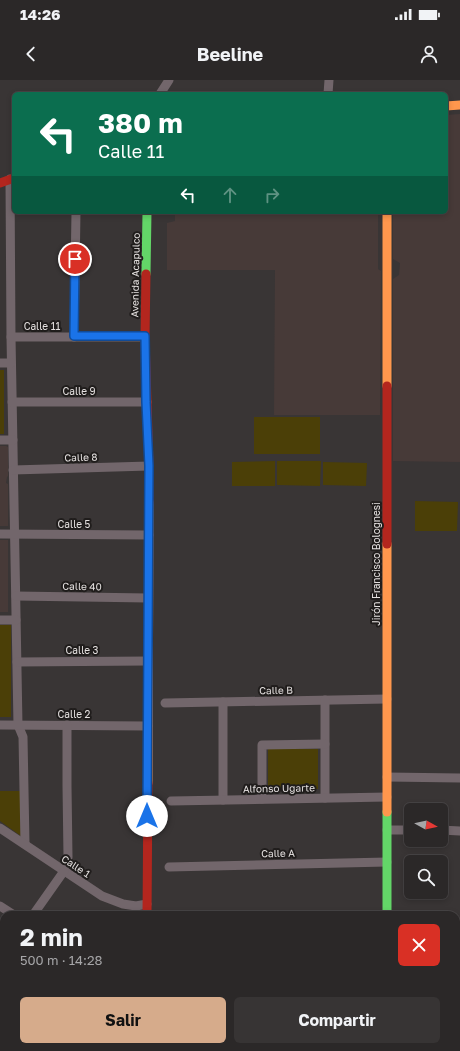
<!DOCTYPE html>
<html lang="es">
<meta charset="utf-8">
<style>
:root{--surface:#2b2828;--page:#373434;--text:#f1f3f6;--muted:#a6a6a8;--line:#474445;--accent:#d6ab8b}
body{margin:0;font-family:"Golos Text",sans-serif;background:var(--page);color:var(--text);height:100vh;display:flex;flex-direction:column;font-size:15px;white-space:nowrap}
*{box-sizing:border-box;margin:0}
p{font-size:13px;color:var(--muted)}
.icon{flex:none;width:22px;height:22px;fill:none;stroke:currentColor;stroke-width:2;stroke-linecap:round;stroke-linejoin:round}
.map{position:relative;flex:1;overflow:hidden}
.details{position:absolute;left:0px;top:831px;width:460px;height:140px;display:flex;flex-direction:column;background:var(--surface);border-radius:12px 12px 0 0;box-shadow:0 2px 6px #0003,0 0 0 1px var(--line)}
.details>*{flex:none}
.top-card{position:absolute;left:12px;top:12px;width:436px;height:122px;border-radius:6px;box-shadow:0 2px 6px #0003,0 0 0 1px var(--line);background:#0b6e4f;color:#fff;overflow:hidden}
.needle{width:26px;rotate:98deg}
.buttons{position:absolute;left:404px;top:723px;display:grid;gap:8px}
.buttons a{display:grid;place-items:center;width:44px;height:44px;border-radius:6px;background:var(--surface);box-shadow:0 2px 6px #0003,0 0 0 1px var(--line);font-size:20px}
.pin{position:absolute;display:grid;place-items:center;width:34px;height:34px;color:#fff;margin:-17px;border:2px solid #fff;border-radius:50%;box-shadow:0 1px 4px #0007}
.me{position:absolute;width:44px;margin:-22px;rotate:0deg;stroke-linejoin:round;filter:drop-shadow(0 0 3px #0008)}
.turn{display:flex;align-items:center;gap:14px;height:84px;padding:0 20px;font-size:18px}
.turn .icon{width:52px;height:52px;stroke-width:2.5}
.turn b{display:block;font-size:28px;line-height:34px}
.lanes{display:flex;align-items:center;height:38px;padding:0 20px;background:#0003;justify-content:center;gap:20px;direction:ltr}
.lanes .off{opacity:.35}
.round{display:grid;place-items:center;flex:none;width:42px;height:42px;border-radius:6px;background:var(--page)}
.overview{display:flex;align-items:center;justify-content:space-between;height:68px;padding:0 20px}
h1{font-size:24px;font-weight:700;line-height:30px}
.primary-button{display:flex;gap:8px;margin-top:auto;padding:8px 20px}
.primary-button a{flex:1;height:46px;border-radius:6px;background:var(--accent);color:#111;font-size:16px;font-weight:700;line-height:46px;text-align:center}
.primary-button a+a{background:var(--page);color:var(--text)}
.status{display:flex;justify-content:space-between;align-items:center;height:28px;padding:0 20px;background:var(--surface);direction:ltr}
.status svg{height:11px;fill:currentColor}
header{display:flex;justify-content:space-between;align-items:center;height:52px;padding:0 20px;background:var(--surface);font-size:18px;font-weight:700}
.map>svg:first-child{display:block}
.built{fill:#473a38}
.green{fill:#4b3f07}
.lines{fill:none;stroke-linecap:round;stroke-linejoin:round}
.street{stroke:#72666b;stroke-width:9}
.fast{stroke:#63d668;stroke-width:9}
.slow{stroke:#ff974d;stroke-width:9}
.jam{stroke:#b3261e;stroke-width:9}
.route-casing{stroke:#114b97;stroke-width:10}
.route{stroke:#1a73e8;stroke-width:7}
.labels{text-anchor:middle;dominant-baseline:central;stroke-width:4;stroke-linejoin:round;paint-order:stroke}
.street-label{font-size:10px;fill:#e5e1e0;stroke:#201d1c}
</style>
<div class="status"><b>14:26</b><svg viewBox="0 0 49 12"><path d="M0 12V9h3v3zM5 12V6h3v6zM10 12V3h3v9zM15 12V0h3v12zM26 1h20v11H26zM47 4h2v5h-2z"/></svg></div>
<header><svg class="icon" aria-label="back" viewBox="0 0 24 24"><path d="M15 5l-7 7 7 7"/></svg>Beeline<svg class="icon" aria-label="person" viewBox="0 0 24 24"><circle cx="12" cy="8" r="4"/><path d="M4 21q1-7 8-7t8 7"/></svg></header>
<div class="map">
<svg width="460" height="971" viewBox="0 0 460 971">
<rect width="100%" height="100%" fill="#393535"/>
<!-- built -->
<g class="built">
<path d="M 460,34 L 460,382 L 393,381 L 393,199 L 399,195 L 400,183 L 393,179 L 393,132 L 446,132 L 446,35 Z"/>
<path d="M 174,132 L 378,132 L 378,189 L 381,191 L 380,335 L 274,335 L 275,190 L 167,190 L 167,143 L 175,141 L 175,133 Z"/>
<path d="M 0,366 L 6,366 L 8,367 L 8,396 L 7,397 L 6,403 L 8,404 L 8,446 L 0,446 Z"/>
<rect x="0" y="460" width="8" height="72"/>
</g>
<!-- green -->
<g class="green">
<rect x="0" y="290" width="4" height="64"/>
<rect x="254" y="337" width="66" height="37"/>
<path d="M 275,381 L 275,406 L 232,406 L 232,382 Z"/>
<path d="M 277,381 L 321,381 L 320,406 L 277,405 Z"/>
<path d="M 323,382 L 367,383 L 366,406 L 323,405 Z"/>
<path d="M 415,421 L 458,422 L 457,451 L 415,451 Z"/>
<rect x="0" y="545" width="11" height="92"/>
<rect x="268" y="669" width="50" height="40"/>
<path d="M 0,711 L 20,711 L 21,756 L 0,741 Z"/>
</g>
<g class="lines">
<!-- street -->
<g class="street">
<path d="M 160,14 L 169,0"/>
<path d="M 328,14 L 329,0"/>
<path d="M 10,99 L 11,257 L 18,645 L 23,657 L 25,764"/>
<path d="M 11,257 L 145,257"/>
<path d="M 74,257 L 76,132"/>
<path d="M 0,283 L 11,283"/>
<path d="M 12,322 L 147,322"/>
<path d="M 0,360 L 13,360"/>
<path d="M 13,390 L 149,386"/>
<path d="M 0,454 L 149,455"/>
<path d="M 16,516 L 148,518"/>
<path d="M 0,540 L 16,540"/>
<path d="M 17,582 L 148,581"/>
<path d="M 165,623 L 387,619"/>
<path d="M 0,645 L 148,646"/>
<path d="M 387,697 L 460,698"/>
<path d="M 325,718 L 325,620"/>
<path d="M 262,719 L 262,665 L 325,664"/>
<path d="M 223,720 L 223,622"/>
<path d="M 171,721 L 387,717"/>
<path d="M 0,748 L 102,816 L 123,824 L 136,826 L 147,824"/>
<path d="M 387,750 L 411,750"/>
<path d="M 441,750 L 460,751"/>
<path d="M 169,787 L 387,782"/>
<path d="M 0,826 L 14,835"/>
<path d="M 33,835 L 64,791 L 68,777 L 67,706 L 67,645"/>
<path d="M 0,864 L 4,857"/>
<path d="M 0,882 L 4,876"/>
<path d="M 0,936 L 4,930"/>
<path d="M 32,971 L 35,967"/>
<path d="M 90,971 L 92,967"/>
<path d="M 387,971 L 387,967"/>
</g>
<!-- fast -->
<g class="fast">
<path d="M 146,194 L 147,132"/>
<path d="M 387,732 L 387,835"/>
</g>
<!-- slow -->
<g class="slow">
<path d="M 446,26 L 460,25"/>
<path d="M 387,132 L 387,306"/>
<path d="M 387,464 L 387,732"/>
<path d="M 148,703 L 149,422"/>
<path d="M 0,845 L 4,848"/>
<path d="M 189,967 L 195,971"/>
</g>
<!-- jam -->
<g class="jam">
<path d="M 0,103 L 14,98"/>
<path d="M 146,194 L 145,257 L 149,386 L 149,422"/>
<path d="M 387,306 L 387,464"/>
<path d="M 147,835 L 148,703"/>
</g>
</g>
<g class="lines">
<defs>
<path id="route" d="M 75,179 L 74,256 L 145,256 L 146,322 L 149,386 L 147,736"/>
</defs>
<!-- route casing -->
<use href="#route" class="route-casing"/>
<!-- route -->
<use href="#route" class="route"/>
</g>
<g class="labels">
<!-- street labels -->
<g class="street-label">
<text transform="translate(135 195) rotate(-89)">Avenida Acapulco</text>
<text x="42" y="246">Calle 11</text>
<text x="79" y="311">Calle 9</text>
<text transform="translate(81 377) rotate(-2)">Calle 8</text>
<text x="74" y="444">Calle 5</text>
<text transform="translate(376 484) rotate(-90)">Jirón Francisco Bolognesi</text>
<text transform="translate(82 506) rotate(1)">Calle 40</text>
<text x="82" y="570">Calle 3</text>
<text transform="translate(276 610) rotate(-1)">Calle B</text>
<text x="74" y="634">Calle 2</text>
<text transform="translate(279 708) rotate(-1)">Alfonso Ugarte</text>
<text transform="translate(278 773) rotate(-1)">Calle A</text>
<text transform="translate(76 786) rotate(33)">Calle 1</text>
</g>
</g>
</svg>
<div class="buttons">
<a><svg class="needle" viewBox="-14 -14 28 28"><path d="M0-13l5 13h-10z" fill="#e53935"/><path d="M0 13l5-13h-10z" fill="#a6a6a8"/></svg></a>
<a><svg class="icon" aria-label="search" viewBox="0 0 24 24"><circle cx="10" cy="10" r="6"/><path d="M15 15l6 6"/></svg></a>
</div>
<div class="pin" style="left:75px;top:179px;background:#d93025"><svg class="icon" aria-label="arrive" viewBox="0 0 24 24"><path d="M6 21V4h12l-3 4 3 4H6"/></svg></div>
<svg class="me" style="left:147px;top:736px" viewBox="-20 -20 40 40"><circle r="19" fill="#fff"/><path d="M0-13L10 11 0 6-10 11z" fill="#1a73e8"/></svg>
<div class="top-card">
<div class="turn"><svg class="icon" aria-label="left" viewBox="0 0 24 24"><path d="M17 20v-9H6M10 6l-5 5 5 5"/></svg><div><b>380 m</b>Calle 11</div></div>
<div class="lanes"><svg class="icon" aria-label="left" viewBox="0 0 24 24"><path d="M17 20v-9H6M10 6l-5 5 5 5"/></svg><svg class="icon off" aria-label="ahead" viewBox="0 0 24 24"><path d="M12 20V5M6 11l6-6 6 6"/></svg><svg class="icon off" aria-label="right" viewBox="0 0 24 24"><path d="M7 20v-9h11M14 6l5 5-5 5"/></svg></div>
</div>
<section class="details">
<div class="overview"><div><h1>2 min</h1><p>500 m · 14:28</p></div><a class="round" style="background:#d93025;color:#fff"><svg class="icon" aria-label="close" viewBox="0 0 24 24"><path d="M6 6l12 12M18 6L6 18"/></svg></a></div>
<div class="primary-button"><a>Salir</a><a>Compartir</a></div>
</section>
</div>
